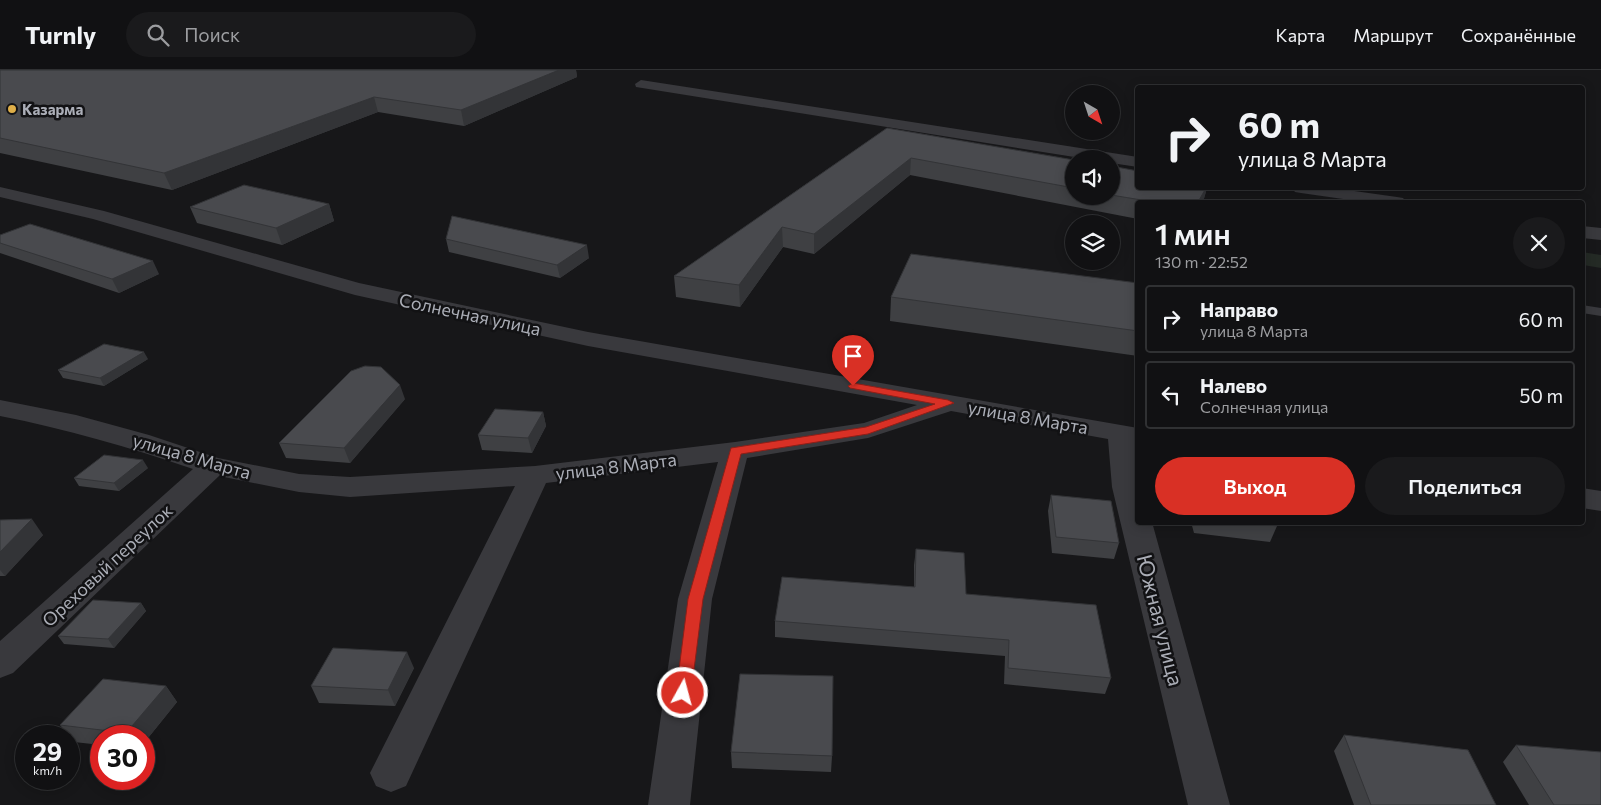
<!DOCTYPE html>
<html lang="ru">
<meta charset="utf-8">
<style>
:root{--surface:#111113;--page:#1a1a1c;--text:#f1f3f6;--muted:#9c9da0;--line:#303133;--accent:#d93025}
body{margin:0;font-family:Commissioner,sans-serif;background:var(--page);color:var(--text);height:100vh;display:flex;flex-direction:column;font-size:19px;white-space:nowrap}
*{box-sizing:border-box;margin:0}
p{font-size:16px;color:var(--muted)}
.icon{flex:none;width:28px;height:28px;fill:none;stroke:currentColor;stroke-width:2;stroke-linecap:round;stroke-linejoin:round}
.map{position:relative;flex:1;overflow:hidden}
.drawer{position:absolute;left:1135px;top:130px;width:450px;height:325px;display:flex;flex-direction:column;background:var(--surface);border-radius:5px;box-shadow:0 2px 12px #0003,0 0 0 1px var(--line)}
.drawer>*{flex:none}
.hud{position:absolute;left:1135px;top:15px;width:450px;height:105px;border-radius:5px;box-shadow:0 2px 12px #0003,0 0 0 1px var(--line);background:#111113;color:var(--text);overflow:hidden}
.needle{width:32px;rotate:141deg}
.buttons{position:absolute;left:1065px;top:15px;display:grid;gap:10px}
.buttons a{display:grid;place-items:center;width:55px;height:55px;border-radius:50%;background:var(--surface);box-shadow:0 2px 12px #0003,0 0 0 1px var(--line);font-size:25px}
.speed{position:absolute;left:15px;top:655px;display:flex;gap:10px;font-size:25px;font-weight:700;text-align:center}
.speed>*{display:grid;place-content:center;width:65px;height:65px;border-radius:50%;background:var(--surface);box-shadow:0 2px 12px #0003,0 0 0 1px var(--line);line-height:1}
.speed small{font-size:12px;font-weight:400}
.speed .limit{border:8px solid #d22;background:#fff;color:#111}
.pin{position:absolute;display:grid;place-items:center;width:42px;height:42px;color:#fff;margin:-51px -21px;border-radius:50% 50% 50% 0;rotate:-45deg;box-shadow:0 0 5px #0007}
.pin .icon{rotate:45deg}
.me{position:absolute;width:55px;margin:-28px;rotate:7deg;stroke-linejoin:round;filter:drop-shadow(0 0 4px #0008)}
.turn{display:flex;align-items:center;gap:18px;height:105px;padding:0 20px;font-size:22px}
.turn .icon{width:65px;height:65px;stroke-width:2.5}
.turn b{display:block;font-size:35px;line-height:42px}
.round{display:grid;place-items:center;flex:none;width:52px;height:52px;border-radius:26px;background:var(--page)}
.headline{display:flex;align-items:center;justify-content:space-between;height:85px;padding:0 20px}
h1{font-size:30px;font-weight:600;line-height:38px}
.cta{display:flex;gap:10px;margin-top:auto;padding:10px 20px}
.cta a{flex:1;height:58px;border-radius:30px;background:var(--accent);color:#fff;font-size:20px;font-weight:600;line-height:58px;text-align:center}
.cta a+a{background:var(--page);color:var(--text)}
ul{padding:0;list-style:none}
li{display:flex;align-items:center;gap:15px;height:68px;margin:0 10px 8px;padding:0 10px;border:2px solid var(--line);border-radius:5px}
li div{flex:1}
li b{display:block;font-size:19px}
li em{font-style:normal}
header{display:flex;align-items:center;gap:30px;box-sizing:border-box;height:70px;padding:0 25px;background:var(--surface);border-bottom:1px solid var(--line)}
header strong{font-size:24px}
nav{display:flex;gap:28px;margin-inline-start:auto;font-size:18px}
.search{width:350px;height:45px;background:var(--page);display:flex;align-items:center;gap:12px;box-sizing:border-box;padding:0 18px;border-radius:28px;color:var(--muted);font-size:19px}
.map>svg:first-child{display:block}
.green{fill:#242a25}
.lines{fill:none;stroke-linecap:round;stroke-linejoin:round}
.lane{fill:#39393d;fill-rule:evenodd}
.street{fill:#39393d;fill-rule:evenodd}
.wall{fill:#3f4043}
.shaded-wall{fill:#333437}
.building{fill:#494a4e;stroke:#333437}
.route{fill:#d93025;stroke:#8d1f18}
.poi-dot{fill:#dfaf49;stroke:#121214;stroke-width:2}
.labels{text-anchor:middle;dominant-baseline:central;stroke-width:5;stroke-linejoin:round;paint-order:stroke}
.far-poi-label{font-size:15px;font-weight:bold;fill:#abaeb7;stroke:#121214;text-anchor:start}
.street-label{font-size:18px;fill:#abaeb7;stroke:#121214}
.near-street-label{font-size:21px;fill:#abaeb7;stroke:#121214}
</style>
<header>
<strong>Turnly</strong>
<div class="search"><svg class="icon" aria-label="search" viewBox="0 0 24 24"><circle cx="10" cy="10" r="6"/><path d="M15 15l6 6"/></svg>Поиск</div>
<nav><a>Карта</a><a>Маршрут</a><a>Сохранённые</a></nav>
</header>
<div class="map">
<svg width="1601" height="735" viewBox="0 0 1601 735">
<rect width="100%" height="100%" fill="#171719"/>
<!-- green -->
<path class="green" d="M 1582,182 L 1601,185 L 1601,198 L 1583,195 Z"/>
<g class="lines">
<!-- lane -->
<path class="lane" d="M 1582,235 L 1601,238 L 1601,246 L 1582,243 Z"/>
<!-- street -->
<g class="street">
<path d="M 641,10 L 1138,87 L 1138,97 L 1111,93 L 1111,89 L 1087,89 L 636,17 L 635,14 Z"/>
<path d="M 0,117 L 104,141 L 359,213 L 588,262 L 1138,358 L 1138,452 L 1152,452 L 1230,735 L 1188,735 L 1112,417 L 1108,369 L 951,341 L 868,368 L 747,388 L 712,529 L 690,735 L 648,735 L 678,529 L 718,392 L 546,413 L 406,716 L 391,722 L 376,716 L 370,703 L 515,416 L 350,427 L 299,422 L 219,406 L 13,603 L 0,608 L 0,571 L 193,399 C 129,377 66,359 0,346 L 0,330 L 76,345 L 149,365 L 218,388 L 299,404 L 350,407 L 535,396 L 735,372 L 864,353 L 917,335 L 588,276 L 355,225 L 93,149 L 0,127 Z"/>
<path d="M 1292,118 L 1333,118 L 1397,127 L 1403,128 L 1406,132 L 1364,132 L 1301,123 L 1295,122 Z"/>
<path d="M 1582,156 L 1601,158 L 1601,170 L 1582,168 Z"/>
<path d="M 1582,418 L 1601,421 L 1601,441 L 1582,438 Z"/>
</g>
</g>
<!-- wall -->
<g class="wall">
<path d="M 0,0 L 576,0 L 577,7 L 464,56 L 378,42 L 172,120 L 0,83 Z"/>
<path d="M 887,58 L 1074,90 L 1074,126 L 1111,126 L 1111,96 L 1138,118 L 1207,118 L 1203,132 L 1138,132 L 1138,149 L 910,105 L 814,184 L 783,177 L 740,237 L 676,227 L 674,206 Z"/>
<path d="M 329,134 L 334,151 L 282,175 L 197,153 L 190,137 Z"/>
<path d="M 0,165 L 159,204 L 119,223 L 0,183 Z"/>
<path d="M 446,169 L 589,188 L 560,208 L 449,182 Z"/>
<path d="M 1138,213 L 1138,286 L 890,251 L 891,227 Z"/>
<path d="M 148,289 L 104,316 L 63,308 L 58,300 Z"/>
<path d="M 405,329 L 350,393 L 286,388 L 279,373 Z"/>
<path d="M 543,342 L 546,356 L 532,383 L 482,380 L 478,365 Z"/>
<path d="M 148,398 L 119,421 L 79,416 L 74,408 Z"/>
<path d="M 1051,425 L 1119,473 L 1114,489 L 1052,483 L 1048,441 Z"/>
<path d="M 0,450 L 43,465 L 5,506 L 0,506 Z"/>
<path d="M 1191,452 L 1276,452 L 1277,456 L 1270,472 L 1194,463 Z"/>
<path d="M 916,479 L 966,524 L 1111,608 L 1105,624 L 1004,614 L 1005,586 L 775,567 L 775,551 L 914,517 L 914,495 Z"/>
<path d="M 141,533 L 146,541 L 114,578 L 64,574 L 58,566 Z"/>
<path d="M 414,598 L 395,636 L 319,633 L 311,616 Z"/>
<path d="M 166,616 L 177,632 L 144,673 L 144,666 L 101,666 L 101,675 L 74,672 L 60,655 Z"/>
<path d="M 1344,665 L 1496,735 L 1354,735 L 1334,681 Z"/>
<path d="M 1516,675 L 1601,735 L 1529,735 L 1503,692 Z"/>
<path d="M 731,682 L 832,686 L 831,702 L 732,698 Z"/>
</g>
<!-- shaded-wall -->
<g class="shaded-wall">
<path d="M 559,0 L 576,0 L 577,7 L 464,56 L 461,40 Z"/>
<path d="M 374,27 L 378,42 L 172,120 L 164,103 Z"/>
<path d="M 911,88 L 910,105 L 814,184 L 814,164 Z"/>
<path d="M 1206,118 L 1207,118 L 1203,132 L 1198,132 Z"/>
<path d="M 329,134 L 334,151 L 282,175 L 276,158 Z"/>
<path d="M 782,157 L 783,177 L 740,237 L 739,215 Z"/>
<path d="M 587,175 L 589,188 L 560,208 L 557,195 Z"/>
<path d="M 153,191 L 159,204 L 119,223 L 112,209 Z"/>
<path d="M 144,282 L 148,289 L 104,316 L 100,308 Z"/>
<path d="M 400,315 L 405,329 L 350,393 L 344,378 Z"/>
<path d="M 543,342 L 546,356 L 532,383 L 528,368 Z"/>
<path d="M 143,390 L 148,398 L 119,421 L 114,413 Z"/>
<path d="M 32,449 L 43,465 L 5,506 L 0,500 L 0,482 Z"/>
<path d="M 141,533 L 146,541 L 114,578 L 108,569 Z"/>
<path d="M 407,582 L 414,598 L 395,636 L 388,620 Z"/>
<path d="M 166,616 L 177,632 L 144,673 L 144,666 L 129,666 L 126,663 Z"/>
</g>
<!-- building -->
<g class="building">
<path d="M 0,0 L 559,0 L 461,40 L 374,27 L 164,103 L 0,68 Z"/>
<path d="M 887,58 L 1074,90 L 1074,118 L 911,88 L 814,164 L 782,157 L 739,215 L 674,206 Z"/>
<path d="M 1111,96 L 1138,101 L 1138,118 L 1206,118 L 1198,132 L 1154,132 L 1111,125 Z"/>
<path d="M 244,115 L 329,134 L 276,158 L 190,137 Z"/>
<path d="M 452,146 L 587,175 L 557,195 L 446,169 Z"/>
<path d="M 30,154 L 153,191 L 112,209 L 0,173 L 0,165 Z"/>
<path d="M 911,184 L 1138,213 L 1138,261 L 891,227 Z"/>
<path d="M 104,274 L 144,282 L 100,308 L 58,300 Z"/>
<path d="M 365,296 L 381,297 L 400,315 L 344,378 L 279,373 L 351,301 Z"/>
<path d="M 495,339 L 543,342 L 528,368 L 478,365 Z"/>
<path d="M 104,385 L 143,390 L 114,413 L 74,408 Z"/>
<path d="M 1051,425 L 1111,431 L 1119,473 L 1056,467 Z"/>
<path d="M 32,449 L 0,482 L 0,450 Z"/>
<path d="M 1245,452 L 1276,452 L 1277,456 Z"/>
<path d="M 916,479 L 964,483 L 966,524 L 1096,535 L 1111,608 L 1008,598 L 1009,570 L 775,551 L 782,507 L 915,517 Z"/>
<path d="M 93,530 L 141,533 L 108,569 L 58,566 Z"/>
<path d="M 333,578 L 407,582 L 388,620 L 311,616 Z"/>
<path d="M 740,604 L 833,606 L 832,686 L 731,682 Z"/>
<path d="M 103,609 L 166,616 L 126,663 L 60,655 Z"/>
<path d="M 1344,665 L 1468,680 L 1496,735 L 1371,735 Z"/>
<path d="M 1516,675 L 1601,682 L 1601,735 L 1554,735 Z"/>
</g>
<!-- route -->
<path class="route" d="M 853,313 L 948,330 L 954,333 L 868,364 L 741,384 L 703,529 L 691,623 L 689,627 L 683,629 L 678,627 L 676,623 L 688,529 L 731,378 L 866,357 L 935,334 L 850,318 L 848,316 Z"/>
<!-- markers -->
<circle class="poi-dot" cx="12" cy="39" r="5"/>
<g class="labels">
<!-- far-poi labels -->
<g class="far-poi-label">
<text x="22" y="39">Казарма</text>
</g>
<!-- street labels -->
<g class="street-label">
<text transform="translate(470 244) rotate(12)">Солнечная улица</text>
<text transform="translate(1028 347) rotate(10)">улица 8 Марта</text>
<text transform="translate(192 386) rotate(16)">улица 8 Марта</text>
<text transform="translate(616 396) rotate(-7)">улица 8 Марта</text>
<text transform="translate(107 495) rotate(-43)">Ореховый переулок</text>
</g>
<!-- near-street labels -->
<g class="near-street-label">
<text transform="translate(1161 550) rotate(76)">Южная улица</text>
</g>
</g>
</svg>
<div class="buttons">
<a><svg class="needle" viewBox="-14 -14 28 28"><path d="M0-13l5 13h-10z" fill="#e53935"/><path d="M0 13l5-13h-10z" fill="#9c9da0"/></svg></a>
<a><svg class="icon" aria-label="sound" viewBox="0 0 24 24"><path d="M4 9h4l5-4v14l-5-4H4zM17 9q2 3 0 6"/></svg></a>
<a><svg class="icon" aria-label="layers" viewBox="0 0 24 24"><path d="M12 4l9 5-9 5-9-5zM3 14l9 5 9-5"/></svg></a>
</div>
<div class="speed"><div>29<small>km/h</small></div><div class="limit">30</div></div>
<div class="pin" style="left:853px;top:316px;background:#d93025"><svg class="icon" aria-label="arrive" viewBox="0 0 24 24"><path d="M6 21V4h12l-3 4 3 4H6"/></svg></div>
<svg class="me" style="left:683px;top:623px" viewBox="-20 -20 40 40"><circle r="17" fill="#d93025" stroke="#fff" stroke-width="3"/><path d="M0-11L8 9 0 5-8 9z" fill="#fff"/></svg>
<div class="hud">
<div class="turn"><svg class="icon" aria-label="right" viewBox="0 0 24 24"><path d="M7 20v-9h11M14 6l5 5-5 5"/></svg><div><b>60 m</b>улица 8 Марта</div></div>
</div>
<section class="drawer">
<div class="headline"><div><h1>1 мин</h1><p>130 m · 22:52</p></div><a class="round"><svg class="icon" aria-label="close" viewBox="0 0 24 24"><path d="M6 6l12 12M18 6L6 18"/></svg></a></div>
<ul>
<li><svg class="icon" aria-label="right" viewBox="0 0 24 24"><path d="M7 20v-9h11M14 6l5 5-5 5"/></svg><div><b>Направо</b><p>улица 8 Марта</p></div><em>60 m</em></li>
<li><svg class="icon" aria-label="left" viewBox="0 0 24 24"><path d="M17 20v-9H6M10 6l-5 5 5 5"/></svg><div><b>Налево</b><p>Солнечная улица</p></div><em>50 m</em></li>
</ul>
<div class="cta"><a>Выход</a><a>Поделиться</a></div>
</section>
</div>
